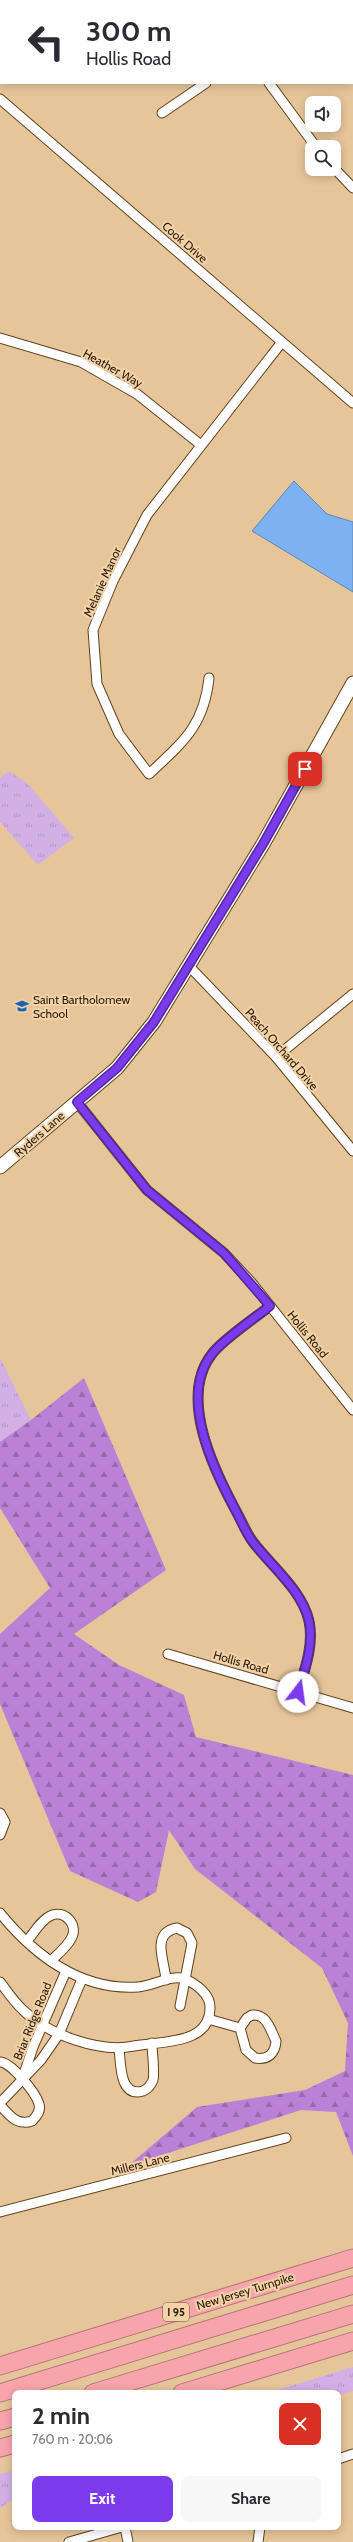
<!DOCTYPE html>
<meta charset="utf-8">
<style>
:root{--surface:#fff;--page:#f7f7f7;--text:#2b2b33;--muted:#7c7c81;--accent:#7c3aed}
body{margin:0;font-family:Cabin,sans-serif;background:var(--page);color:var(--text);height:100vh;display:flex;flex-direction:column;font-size:15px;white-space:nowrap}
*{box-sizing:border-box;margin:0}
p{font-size:13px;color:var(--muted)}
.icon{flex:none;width:22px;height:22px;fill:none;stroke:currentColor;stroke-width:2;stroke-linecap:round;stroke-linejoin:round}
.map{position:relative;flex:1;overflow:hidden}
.drawer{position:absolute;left:12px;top:2390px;width:329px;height:140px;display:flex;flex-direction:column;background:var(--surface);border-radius:8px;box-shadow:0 2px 10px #0003}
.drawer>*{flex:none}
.banner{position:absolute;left:0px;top:0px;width:353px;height:84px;box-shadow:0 2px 10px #0003;background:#fff;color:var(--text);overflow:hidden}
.tools{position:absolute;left:305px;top:96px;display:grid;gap:8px}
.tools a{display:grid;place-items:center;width:36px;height:36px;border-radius:8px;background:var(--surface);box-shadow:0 2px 10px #0003;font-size:20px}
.pin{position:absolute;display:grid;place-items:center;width:34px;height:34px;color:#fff;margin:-17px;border-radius:8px;box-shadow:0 2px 6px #0006}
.me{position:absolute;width:44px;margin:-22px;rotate:15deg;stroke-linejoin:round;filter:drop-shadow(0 0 3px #0008)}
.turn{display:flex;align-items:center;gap:14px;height:84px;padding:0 20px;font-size:18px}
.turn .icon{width:52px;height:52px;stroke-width:2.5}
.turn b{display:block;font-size:28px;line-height:34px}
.round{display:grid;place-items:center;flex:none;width:42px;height:42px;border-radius:8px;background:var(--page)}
.overview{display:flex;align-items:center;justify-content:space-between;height:68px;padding:0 20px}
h1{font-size:24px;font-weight:700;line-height:30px}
.cta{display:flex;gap:8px;margin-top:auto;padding:8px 20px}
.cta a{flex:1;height:46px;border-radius:8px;background:var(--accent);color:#fff;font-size:16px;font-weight:700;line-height:46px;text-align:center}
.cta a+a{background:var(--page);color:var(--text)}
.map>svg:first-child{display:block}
.grass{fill:url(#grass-tufts)}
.forest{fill:url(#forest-firs)}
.water{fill:#7cb2f2;stroke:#6285ac}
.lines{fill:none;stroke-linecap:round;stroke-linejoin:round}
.minor-casing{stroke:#60431b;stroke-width:11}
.secondary-casing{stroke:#60431b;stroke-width:15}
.motorway-casing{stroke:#af7473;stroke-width:19}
.minor{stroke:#fff;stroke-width:9}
.secondary{stroke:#fff;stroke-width:13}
.motorway{stroke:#f8a4ac;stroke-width:17}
.route-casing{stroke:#51269a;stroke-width:10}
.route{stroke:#7c3aed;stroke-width:7}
.labels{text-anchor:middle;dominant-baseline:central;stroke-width:4;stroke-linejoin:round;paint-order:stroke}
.shield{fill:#f4d2a7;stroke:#645239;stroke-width:1}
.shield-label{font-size:11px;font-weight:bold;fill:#271b0a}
.street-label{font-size:12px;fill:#271b0a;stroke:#f4d2a7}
.poi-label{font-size:12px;fill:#271b0a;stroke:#f4d2a7;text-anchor:start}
</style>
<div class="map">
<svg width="353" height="2542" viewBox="0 0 353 2542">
<defs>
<pattern id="grass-tufts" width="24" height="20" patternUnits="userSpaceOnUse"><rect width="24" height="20" fill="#d2afe5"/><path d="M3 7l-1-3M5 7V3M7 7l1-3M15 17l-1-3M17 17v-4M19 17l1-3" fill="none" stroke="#b496c3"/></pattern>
<pattern id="forest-firs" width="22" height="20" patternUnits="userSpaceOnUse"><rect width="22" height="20" fill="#ba81d7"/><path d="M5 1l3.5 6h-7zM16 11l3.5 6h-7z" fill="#9769ad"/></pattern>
</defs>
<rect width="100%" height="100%" fill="#e6c59a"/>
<!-- grass -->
<g class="grass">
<path d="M 9,771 L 28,784 L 74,838 L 38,865 L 0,822 L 0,778 Z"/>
<path d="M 0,1358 L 31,1420 L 0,1442 Z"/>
<path d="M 353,2367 L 353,2391 L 338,2395 L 338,2393 L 267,2393 Z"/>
<path d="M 15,2470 L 15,2499 L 0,2508 L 0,2474 Z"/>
</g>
<!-- forest -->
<path class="forest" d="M 84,1378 L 166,1570 L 74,1634 L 119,1665 L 184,1695 L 196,1737 L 353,1775 L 353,2156 L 336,2112 L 301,2110 L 128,2166 L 197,2107 L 305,2090 L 345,2071 L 348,2023 L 322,1968 L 195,1869 L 169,1830 L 156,1892 L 138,1902 L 70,1871 L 0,1704 L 0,1634 L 50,1588 L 0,1508 L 0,1442 L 31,1420 Z"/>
<!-- water -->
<path class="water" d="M 294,481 L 327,514 L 353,522 L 353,592 L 252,531 Z"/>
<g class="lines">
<defs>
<g id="minor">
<path d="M 40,1 L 41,0"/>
<path d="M 324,1 L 326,0"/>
<path d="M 0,46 L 1,45"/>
<path d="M 269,83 L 316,147"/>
<path d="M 0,99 L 353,403"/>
<path d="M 162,113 L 206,83"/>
<path d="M 334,168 L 353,188"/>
<path d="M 0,338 L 81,362 L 137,394 L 201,445"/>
<path d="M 209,678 C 204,726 183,742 149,774 L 119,734 L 97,684 L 93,630 L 113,581 L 147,515 L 282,342"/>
<path d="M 189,966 L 276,1057 L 353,1151"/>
<path d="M 276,1057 L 353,994"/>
<path d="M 77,1102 L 147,1190 L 224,1253 L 251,1282 L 353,1410"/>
<path d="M 270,1306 C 255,1318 222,1340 212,1354 C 178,1397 214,1470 236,1511 C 242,1521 246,1533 253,1542 C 272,1567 302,1590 309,1621 C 314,1645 305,1669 298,1692"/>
<path d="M 168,1654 L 353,1708"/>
<path d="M 0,1813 L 5,1822 L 0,1835"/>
<path d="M 0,1913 C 34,1955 81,1991 138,1987 C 153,1986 171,1974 185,1979 C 196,1984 210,1994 210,2007 C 211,2045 161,2041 134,2046 C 100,2053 48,2035 23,2010 C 14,2002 7,1991 0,1982"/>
<path d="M 27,1941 C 34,1933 41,1920 50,1916 C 64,1909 78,1924 72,1937 C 68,1946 58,1954 51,1961"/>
<path d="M 166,1980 C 165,1962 150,1933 177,1928 L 187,1933 L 192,1943 L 180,2006"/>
<path d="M 252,2015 C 267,2014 270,2029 276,2041 C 275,2054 268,2060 255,2058 L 246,2050 L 240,2028 L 247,2018 Z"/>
<path d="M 208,2019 L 240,2028"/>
<path d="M 119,2049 C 121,2063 119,2098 143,2091 C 148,2089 151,2085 153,2080 C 155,2073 152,2052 152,2043"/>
<path d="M 0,2062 C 11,2062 36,2093 39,2104 C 41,2111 37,2116 32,2121 C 17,2126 10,2116 0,2105"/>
<path d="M 23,2077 L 33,2047 L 66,1971"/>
<path d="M 0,2103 L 41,2060 L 59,2034 L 82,1979"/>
<path d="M 0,2212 L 286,2138"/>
<path d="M 338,2459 L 353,2454"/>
<path d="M 125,2527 L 128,2542"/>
<path d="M 69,2542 L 122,2527"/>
<path d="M 258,2542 L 260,2527"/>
</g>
<path id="secondary" d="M 0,1167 L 117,1068 L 154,1022 L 263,844 L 353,683"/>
<g id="motorway">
<path d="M 0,2366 L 353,2258"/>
<path d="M 0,2393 L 353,2285"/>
<path d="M 93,2393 L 353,2314"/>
<path d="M 182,2393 L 353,2341"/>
<path d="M 0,2421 L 15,2417"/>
<path d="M 0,2448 L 15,2444"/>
</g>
</defs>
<!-- minor casing -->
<use href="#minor" class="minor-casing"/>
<!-- secondary casing -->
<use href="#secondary" class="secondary-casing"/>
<!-- motorway casing -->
<use href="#motorway" class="motorway-casing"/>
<!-- minor -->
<use href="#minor" class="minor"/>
<!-- secondary -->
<use href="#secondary" class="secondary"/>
<!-- motorway -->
<use href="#motorway" class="motorway"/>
</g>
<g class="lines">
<defs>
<path id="route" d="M 298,1692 C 305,1669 314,1645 309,1621 C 302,1590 272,1567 253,1542 C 246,1533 241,1521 236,1511 C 214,1470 178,1397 212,1354 C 222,1340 255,1318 270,1306 L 224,1253 L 147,1190 L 77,1102 L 117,1068 L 154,1022 L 263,844 L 305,769"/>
</defs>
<!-- route casing -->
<use href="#route" class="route-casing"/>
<!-- route -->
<use href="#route" class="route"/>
</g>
<!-- icons -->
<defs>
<symbol id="school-bare" viewBox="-9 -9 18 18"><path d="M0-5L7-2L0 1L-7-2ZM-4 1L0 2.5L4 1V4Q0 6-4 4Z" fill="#1965b4" stroke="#f4d2a7" stroke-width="2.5" paint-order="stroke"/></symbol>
</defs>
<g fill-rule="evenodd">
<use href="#school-bare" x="12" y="996" width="20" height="20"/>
</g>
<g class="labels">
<!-- shield labels -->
<rect class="shield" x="163" y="2303" width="26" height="18" rx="3"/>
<g class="shield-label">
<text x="176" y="2312">I 95</text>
</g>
<!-- street labels -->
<g class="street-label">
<text transform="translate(185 242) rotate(41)">Cook Drive</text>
<text transform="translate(113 368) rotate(29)">Heather Way</text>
<text transform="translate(102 582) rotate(-66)">Melanie Manor</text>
<text transform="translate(282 1049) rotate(49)">Peach Orchard Drive</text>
<text transform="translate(39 1134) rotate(-41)">Ryders Lane</text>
<text transform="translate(308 1334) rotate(51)">Hollis Road</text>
<text transform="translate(241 1662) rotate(16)">Hollis Road</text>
<text transform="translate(32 2021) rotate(-68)">Briar Ridge Road</text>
<text transform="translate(140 2164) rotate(-14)">Millers Lane</text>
<text transform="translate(245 2291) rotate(-17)">New Jersey Turnpike</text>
</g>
<!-- poi labels -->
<g class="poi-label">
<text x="33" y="999">Saint Bartholomew<tspan x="33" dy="14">School</tspan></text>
</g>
</g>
</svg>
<div class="tools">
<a><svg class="icon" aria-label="sound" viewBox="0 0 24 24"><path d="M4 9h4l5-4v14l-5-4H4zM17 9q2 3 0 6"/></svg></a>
<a><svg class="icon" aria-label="search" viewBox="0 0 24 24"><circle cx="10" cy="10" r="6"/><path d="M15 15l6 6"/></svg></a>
</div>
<div class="pin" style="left:305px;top:769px;background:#d93025"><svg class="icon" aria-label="arrive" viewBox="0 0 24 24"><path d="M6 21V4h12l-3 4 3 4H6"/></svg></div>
<svg class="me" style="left:298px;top:1692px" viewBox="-20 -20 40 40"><circle r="19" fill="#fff"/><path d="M0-13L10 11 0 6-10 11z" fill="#7c3aed"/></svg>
<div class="banner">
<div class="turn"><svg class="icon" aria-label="left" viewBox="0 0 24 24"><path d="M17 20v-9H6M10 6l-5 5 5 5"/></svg><div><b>300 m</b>Hollis Road</div></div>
</div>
<section class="drawer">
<div class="overview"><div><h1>2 min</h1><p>760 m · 20:06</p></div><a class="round" style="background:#d93025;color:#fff"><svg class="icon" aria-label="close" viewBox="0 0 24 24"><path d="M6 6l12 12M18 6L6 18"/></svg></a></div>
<div class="cta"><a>Exit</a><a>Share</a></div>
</section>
</div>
